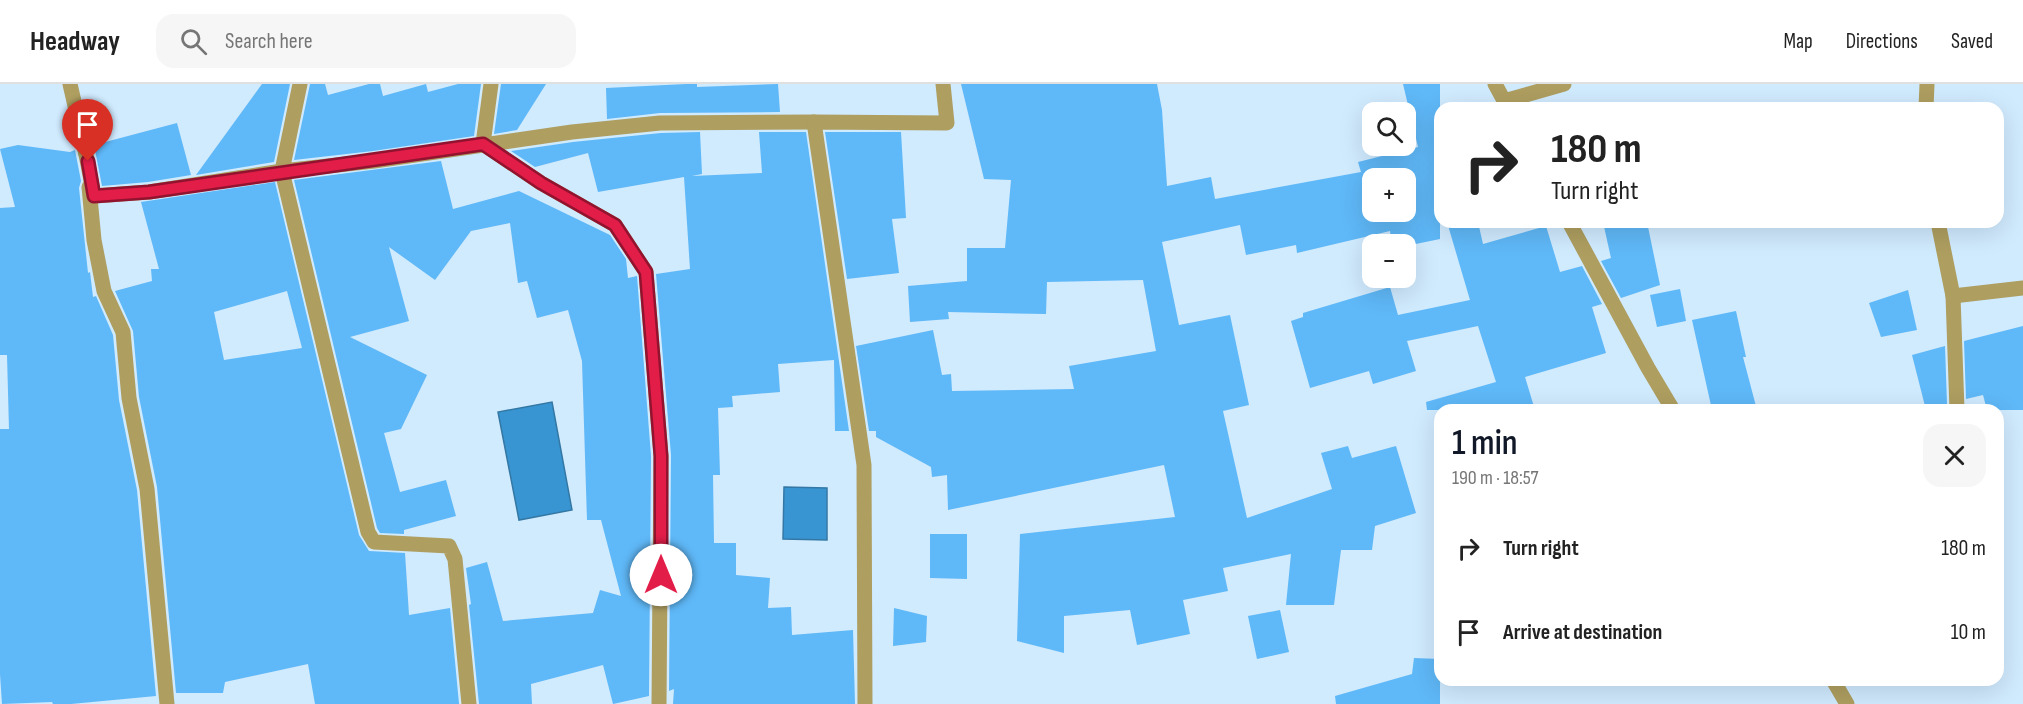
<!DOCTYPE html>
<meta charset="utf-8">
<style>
:root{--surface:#fff;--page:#f6f6f6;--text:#222;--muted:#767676;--line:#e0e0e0;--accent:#111827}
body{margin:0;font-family:"Sofia Sans Condensed",sans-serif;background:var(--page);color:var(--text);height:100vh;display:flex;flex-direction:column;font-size:22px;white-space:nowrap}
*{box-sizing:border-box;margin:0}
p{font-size:20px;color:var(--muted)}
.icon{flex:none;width:33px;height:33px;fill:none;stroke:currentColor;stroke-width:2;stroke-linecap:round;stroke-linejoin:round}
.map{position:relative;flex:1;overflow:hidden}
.sheet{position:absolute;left:1434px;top:320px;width:570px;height:282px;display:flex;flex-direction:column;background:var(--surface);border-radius:18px;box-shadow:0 6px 24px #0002}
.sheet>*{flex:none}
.top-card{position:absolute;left:1434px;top:18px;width:570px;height:126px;border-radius:18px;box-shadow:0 6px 24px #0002;background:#fff;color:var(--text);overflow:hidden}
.controls{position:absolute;left:1362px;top:18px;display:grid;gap:12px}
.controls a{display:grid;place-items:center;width:54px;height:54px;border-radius:12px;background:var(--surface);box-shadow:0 6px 24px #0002;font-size:30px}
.pin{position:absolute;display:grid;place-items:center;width:51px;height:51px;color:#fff;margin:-62px -26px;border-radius:50% 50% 50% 0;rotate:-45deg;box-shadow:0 0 6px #0007}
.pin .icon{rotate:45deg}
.me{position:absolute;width:66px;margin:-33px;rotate:0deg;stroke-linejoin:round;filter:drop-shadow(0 0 4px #0008)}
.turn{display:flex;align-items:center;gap:21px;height:126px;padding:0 18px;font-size:27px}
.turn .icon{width:78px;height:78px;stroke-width:2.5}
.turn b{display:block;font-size:42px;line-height:51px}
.round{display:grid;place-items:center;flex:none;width:63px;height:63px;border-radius:18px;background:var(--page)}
.overview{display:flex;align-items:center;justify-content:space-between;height:102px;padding:0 18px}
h1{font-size:36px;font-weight:600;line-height:45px;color:var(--accent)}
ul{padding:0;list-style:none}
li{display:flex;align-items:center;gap:18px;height:84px;padding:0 18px}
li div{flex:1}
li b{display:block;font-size:22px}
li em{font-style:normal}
header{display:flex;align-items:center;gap:36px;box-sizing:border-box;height:84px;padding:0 30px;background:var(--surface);border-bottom:2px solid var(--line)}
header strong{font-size:28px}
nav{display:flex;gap:33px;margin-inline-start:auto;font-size:21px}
.search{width:420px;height:54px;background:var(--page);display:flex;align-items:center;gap:15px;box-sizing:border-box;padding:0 21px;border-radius:18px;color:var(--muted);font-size:22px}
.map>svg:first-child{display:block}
.water{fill:#3995d2;stroke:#3378a5;stroke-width:1.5}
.building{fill:#5fb8f7;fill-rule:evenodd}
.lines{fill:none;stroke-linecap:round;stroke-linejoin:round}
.street{stroke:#ae9e60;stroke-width:15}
.route-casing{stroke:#92132f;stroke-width:15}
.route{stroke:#e11d48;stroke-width:10}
</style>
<header>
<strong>Headway</strong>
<div class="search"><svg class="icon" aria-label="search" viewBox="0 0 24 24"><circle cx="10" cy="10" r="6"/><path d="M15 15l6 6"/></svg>Search here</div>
<nav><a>Map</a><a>Directions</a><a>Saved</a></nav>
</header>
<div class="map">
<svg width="2023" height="620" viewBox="0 0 2023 620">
<rect width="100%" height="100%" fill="#d0eafe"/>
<!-- water -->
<g class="water">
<path d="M 552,318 L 572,426 L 519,436 L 498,328 Z"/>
<path d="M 784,403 L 827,404 L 827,456 L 783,455 Z"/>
</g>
<!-- building -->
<g class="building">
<path d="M 262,0 L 290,0 L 274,78 L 196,91 Z"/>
<path d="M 310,0 L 325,0 L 328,11 L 369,0 L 380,0 L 383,12 L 426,0 L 428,8 L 458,0 L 481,0 L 474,52 L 373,67 L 294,76 Z"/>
<path d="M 501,0 L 546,0 L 517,46 L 494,50 Z"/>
<path d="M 686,0 L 697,0 L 697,3 L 778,0 L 780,28 L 660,29 L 607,35 L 606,4 Z"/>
<path d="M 961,0 L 1157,0 L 1162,26 L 1167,102 L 1211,93 L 1215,115 L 1361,88 L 1358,78 L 1418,63 L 1403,0 L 1440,0 L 1440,155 L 1406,162 L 1392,160 L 1390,147 L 1297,169 L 1296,161 L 1246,171 L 1240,141 L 1162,158 L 1179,241 L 1230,231 L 1249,321 L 1223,327 L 1247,434 L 1332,405 L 1321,369 L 1348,362 L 1352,374 L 1396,362 L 1416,429 L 1375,442 L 1372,466 L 1341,466 L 1334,521 L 1286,521 L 1291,470 L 1223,484 L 1228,507 L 1183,516 L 1190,550 L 1137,561 L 1130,526 L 1064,532 L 1064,569 L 1017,557 L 1020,450 L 1175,433 L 1164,381 L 948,426 L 947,391 L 932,393 L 931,383 L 876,353 L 876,347 L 869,347 L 856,262 L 933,246 L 942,291 L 951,290 L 952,307 L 1074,305 L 1069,282 L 1156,267 L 1143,196 L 1047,198 L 1046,230 L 948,228 L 949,235 L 910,238 L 908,202 L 967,197 L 967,164 L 1005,164 L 1011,96 L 984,95 ZM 1372,94 L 1406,94 L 1406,128 L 1372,128 Z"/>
<path d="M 177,39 L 191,91 L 148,98 L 102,102 L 94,61 Z"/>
<path d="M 700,48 L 702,90 L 692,92 L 762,89 L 759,48 L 806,48 L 849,347 L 835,347 L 834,276 L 778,280 L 780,308 L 732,312 L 733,323 L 718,324 L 720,391 L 713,391 L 714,459 L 736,459 L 736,491 L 770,494 L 768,524 L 791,523 L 792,551 L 853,546 L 855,620 L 673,620 L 674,605 L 669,607 L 671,371 L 656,190 L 690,185 L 684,93 L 598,108 L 588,69 L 535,83 L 511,67 L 573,58 L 661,49 Z"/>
<path d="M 825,48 L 901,48 L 906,134 L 892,135 L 899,189 L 847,195 Z"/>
<path d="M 18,61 L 70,68 L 75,66 L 81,97 L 79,104 L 88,189 L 90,188 L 93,213 L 96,212 L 113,251 L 119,316 L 137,406 L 156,612 L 71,620 L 53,620 L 52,618 L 2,620 L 0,590 L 0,345 L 9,345 L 7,271 L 0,271 L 0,124 L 15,123 L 0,65 Z"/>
<path d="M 441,77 L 453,125 L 519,107 L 610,151 L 626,175 L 628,194 L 637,192 L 651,372 L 649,612 L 613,620 L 603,581 L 531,600 L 532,620 L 479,620 L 469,521 L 471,520 L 466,484 L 487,478 L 503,537 L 593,529 L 600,506 L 621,512 L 601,436 L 587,436 L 582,277 L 568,226 L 537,234 L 527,197 L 518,199 L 510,139 L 471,147 L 435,196 L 389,163 L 409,237 L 350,253 L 427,291 L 401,345 L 384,349 L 400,408 L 446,396 L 456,432 L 404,446 L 404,450 L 380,449 L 377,444 L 294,96 Z"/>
<path d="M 275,98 L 359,451 L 369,467 L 405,469 L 409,531 L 450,524 L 459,620 L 315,620 L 308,580 L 225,598 L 223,609 L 176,609 L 157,403 L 139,313 L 133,247 L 115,207 L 152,197 L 151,185 L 159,185 L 141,118 ZM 287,207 L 302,264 L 224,276 L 214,228 Z"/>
<path d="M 1447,138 L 1478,138 L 1483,160 L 1546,142 L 1560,188 L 1582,182 L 1602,220 L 1592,223 L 1606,269 L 1525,293 L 1535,326 L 1427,326 L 1426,318 L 1496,298 L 1478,242 L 1407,257 L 1416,287 L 1373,300 L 1369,287 L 1310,304 L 1291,237 L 1303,233 L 1303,229 L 1390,203 L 1398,231 L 1470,216 Z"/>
<path d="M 1603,138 L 1647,138 L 1660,201 L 1621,214 L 1601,177 L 1611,174 Z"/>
<path d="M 1680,205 L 1686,237 L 1657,243 L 1650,211 Z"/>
<path d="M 1908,206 L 1917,246 L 1881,253 L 1869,219 Z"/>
<path d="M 1736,227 L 1746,273 L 1743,273 L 1757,326 L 1712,326 L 1692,236 Z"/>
<path d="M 2023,242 L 2023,326 L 1987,326 L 1983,311 L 1966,315 L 1964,257 Z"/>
<path d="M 1945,262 L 1947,320 L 1926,326 L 1912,271 Z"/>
<path d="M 930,450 L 967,450 L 967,495 L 930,494 Z"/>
<path d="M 894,524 L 927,532 L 926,558 L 893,562 Z"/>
<path d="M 1280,526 L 1289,568 L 1257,575 L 1248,532 Z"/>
<path d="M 1414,574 L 1440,575 L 1440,620 L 1336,620 L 1335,612 L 1412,590 Z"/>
</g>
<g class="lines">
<!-- street -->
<g class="street">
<path d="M 70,0 L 86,70"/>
<path d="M 300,0 L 282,87 L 368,448 L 374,458 L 449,462 L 455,475 L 469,620"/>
<path d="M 491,0 L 483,60 L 541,99 L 615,141 L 646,188 L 661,372 L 659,620"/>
<path d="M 1495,0 L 1508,24"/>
<path d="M 1504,17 L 1564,0"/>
<path d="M 1926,24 L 1927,0"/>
<path d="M 84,60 L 94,112 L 149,108 L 282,87 L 374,77 L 572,48 L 660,39 L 814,38"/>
<path d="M 89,103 L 94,156 L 104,207 L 123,248 L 129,314 L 147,405 L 167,620"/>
<path d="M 1569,138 L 1648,284 L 1673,326"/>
<path d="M 1938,138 L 1953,212 L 1957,326"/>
<path d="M 1953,212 L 2023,204"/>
<path d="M 1833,596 L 1847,620"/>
<path d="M 865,620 L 864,381 L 814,38 L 947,39 L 943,0"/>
</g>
</g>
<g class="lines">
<defs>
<path id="route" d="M 88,77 L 94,112 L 149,108 L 483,60 L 541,99 L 615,141 L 646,188 L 661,372 L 661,491"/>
</defs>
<!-- route casing -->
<use href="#route" class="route-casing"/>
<!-- route -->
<use href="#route" class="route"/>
</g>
</svg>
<div class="controls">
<a><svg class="icon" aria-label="search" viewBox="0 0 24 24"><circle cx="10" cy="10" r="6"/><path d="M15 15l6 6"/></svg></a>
<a>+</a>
<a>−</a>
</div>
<div class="pin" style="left:88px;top:77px;background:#d93025"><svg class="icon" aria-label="arrive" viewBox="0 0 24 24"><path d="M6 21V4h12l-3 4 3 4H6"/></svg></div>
<svg class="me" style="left:661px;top:491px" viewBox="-20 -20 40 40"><circle r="19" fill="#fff"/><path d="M0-13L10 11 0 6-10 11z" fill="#e11d48"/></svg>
<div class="top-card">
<div class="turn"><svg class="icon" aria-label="right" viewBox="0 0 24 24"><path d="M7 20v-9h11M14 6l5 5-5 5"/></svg><div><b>180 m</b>Turn right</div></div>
</div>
<section class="sheet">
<div class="overview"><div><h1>1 min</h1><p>190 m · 18:57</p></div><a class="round"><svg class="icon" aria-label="close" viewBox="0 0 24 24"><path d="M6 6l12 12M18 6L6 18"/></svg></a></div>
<ul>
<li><svg class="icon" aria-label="right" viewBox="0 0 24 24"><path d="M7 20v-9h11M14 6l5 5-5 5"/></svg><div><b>Turn right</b></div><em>180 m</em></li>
<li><svg class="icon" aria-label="arrive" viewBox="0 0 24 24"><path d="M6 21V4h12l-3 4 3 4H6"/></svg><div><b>Arrive at destination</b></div><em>10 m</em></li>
</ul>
</section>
</div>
